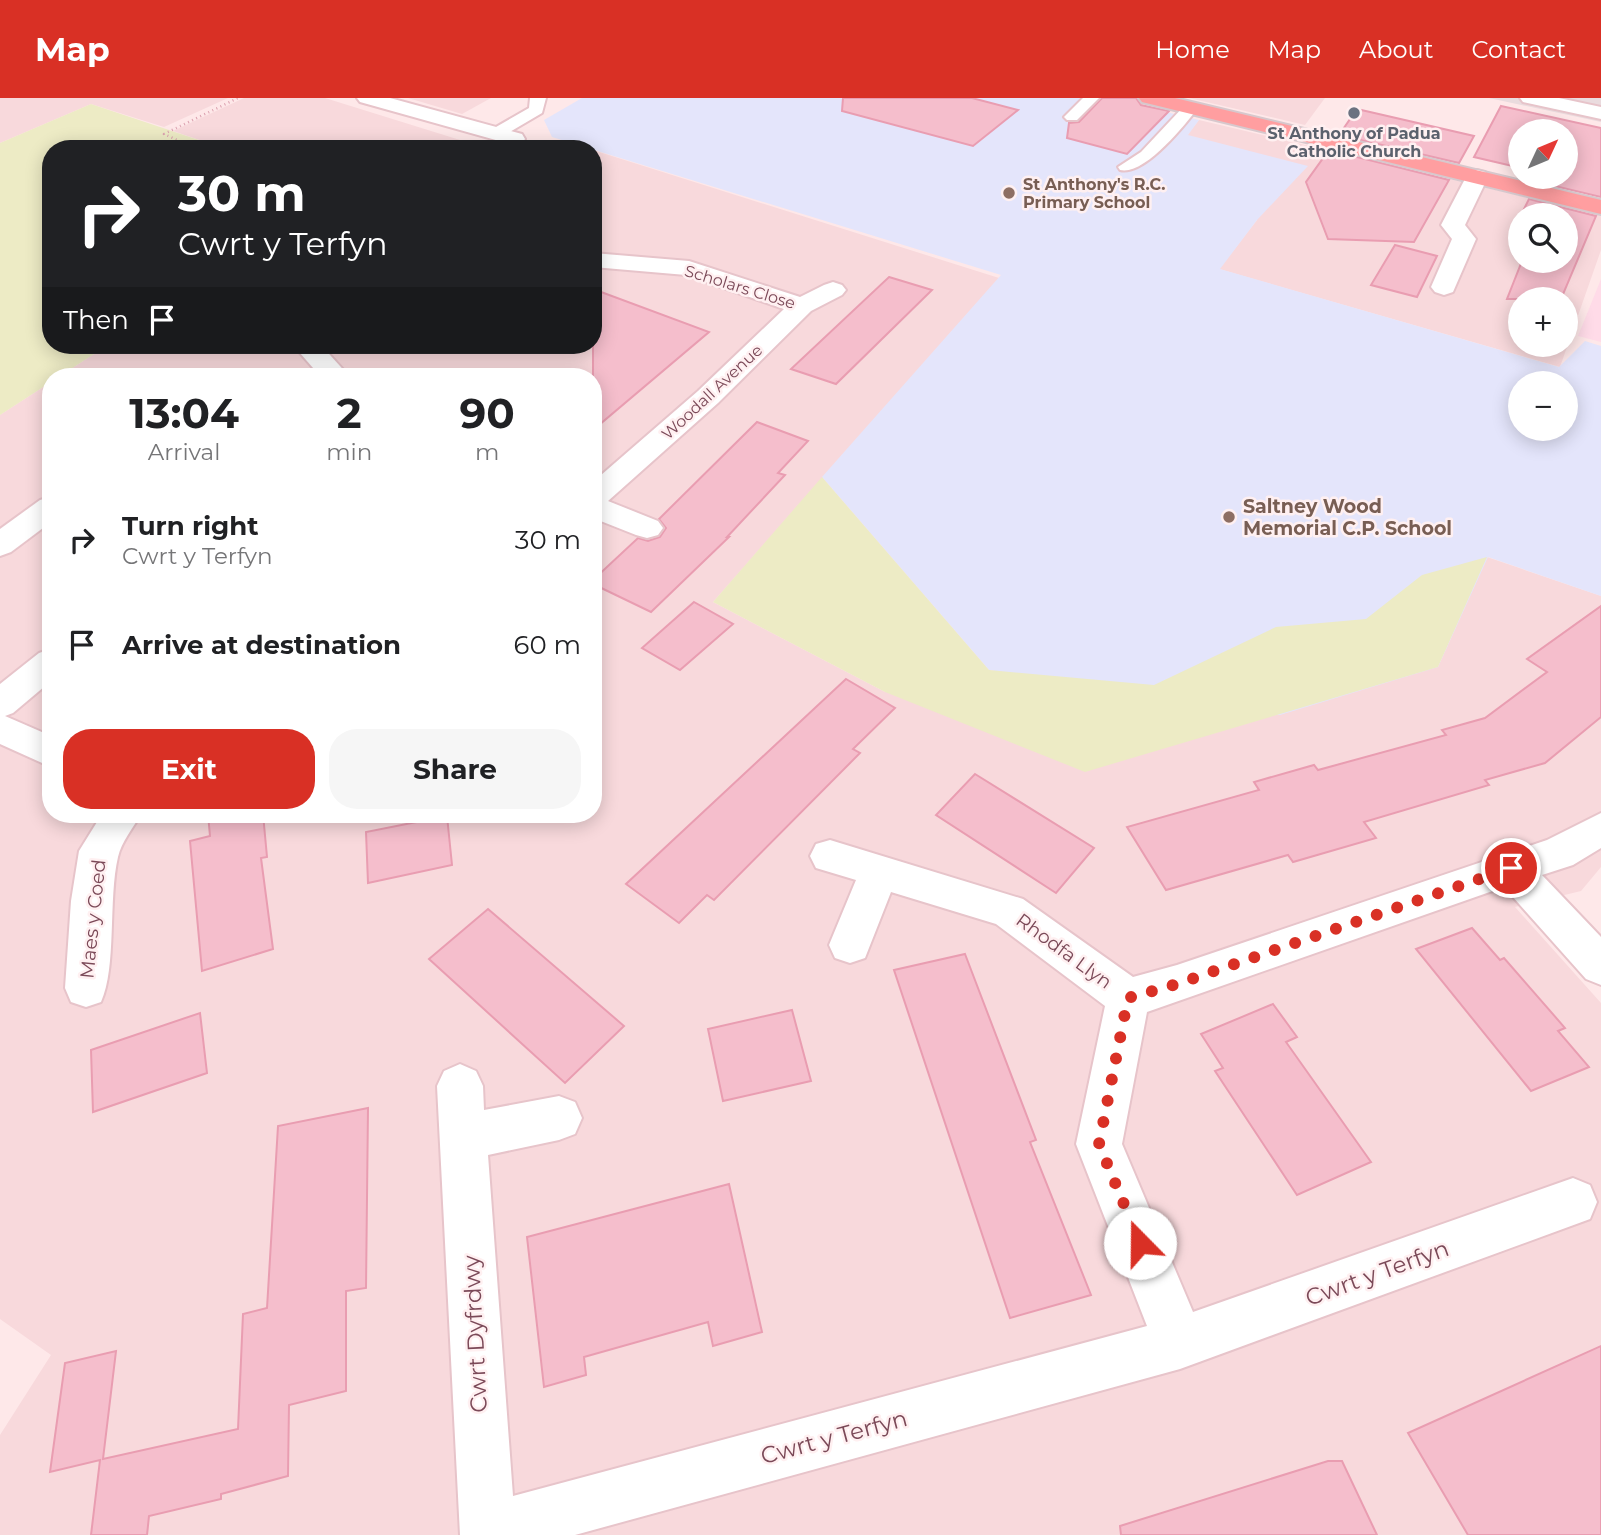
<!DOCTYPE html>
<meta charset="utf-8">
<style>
:root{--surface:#fff;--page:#f6f6f6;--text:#202124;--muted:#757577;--accent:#d93025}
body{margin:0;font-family:Montserrat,sans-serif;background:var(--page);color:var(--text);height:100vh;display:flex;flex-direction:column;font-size:26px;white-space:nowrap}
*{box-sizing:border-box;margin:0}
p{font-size:23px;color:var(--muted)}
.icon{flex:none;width:38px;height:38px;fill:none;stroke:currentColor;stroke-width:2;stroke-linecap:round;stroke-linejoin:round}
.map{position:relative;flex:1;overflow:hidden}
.panel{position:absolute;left:42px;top:270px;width:560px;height:455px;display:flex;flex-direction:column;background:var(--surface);border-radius:28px;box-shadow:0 4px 18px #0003}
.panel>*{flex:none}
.guide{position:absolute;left:42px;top:42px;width:560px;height:214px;border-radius:28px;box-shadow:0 4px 18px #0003;background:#202124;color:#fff;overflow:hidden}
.needle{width:46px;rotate:46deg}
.fabs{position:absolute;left:1508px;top:21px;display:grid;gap:14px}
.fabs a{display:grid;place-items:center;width:70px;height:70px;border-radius:50%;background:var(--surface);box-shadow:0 4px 18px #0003;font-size:35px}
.pin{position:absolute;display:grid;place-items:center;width:60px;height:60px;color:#fff;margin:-30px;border:4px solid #fff;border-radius:50%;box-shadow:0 2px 7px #0007}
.me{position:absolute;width:77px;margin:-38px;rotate:338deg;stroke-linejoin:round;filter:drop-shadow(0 0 5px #0008)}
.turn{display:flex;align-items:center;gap:24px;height:147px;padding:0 21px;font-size:32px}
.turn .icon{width:91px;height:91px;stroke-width:2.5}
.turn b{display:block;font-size:49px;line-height:60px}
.then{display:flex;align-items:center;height:66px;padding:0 21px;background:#0003;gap:14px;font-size:26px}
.eta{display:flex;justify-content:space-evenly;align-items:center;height:119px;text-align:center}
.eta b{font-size:42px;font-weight:700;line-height:49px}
.action{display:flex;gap:14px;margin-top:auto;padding:14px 21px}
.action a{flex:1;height:80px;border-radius:28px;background:var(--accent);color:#fff;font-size:28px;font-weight:700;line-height:80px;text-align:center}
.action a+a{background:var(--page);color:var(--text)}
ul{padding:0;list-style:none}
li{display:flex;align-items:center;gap:21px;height:105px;padding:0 21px}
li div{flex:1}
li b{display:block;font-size:26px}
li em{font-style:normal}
header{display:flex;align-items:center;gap:42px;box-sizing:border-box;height:98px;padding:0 35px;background:var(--accent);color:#fff}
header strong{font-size:33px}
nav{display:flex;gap:38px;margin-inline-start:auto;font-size:24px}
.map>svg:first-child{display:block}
.residential{fill:#f8d9dc;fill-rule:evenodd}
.commercial{fill:#ffdbe8}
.industrial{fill:#eadbde}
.education{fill:#e4e5fb;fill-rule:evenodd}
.green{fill:#edebc5}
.building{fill:#f5becc;stroke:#e99db1;stroke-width:2}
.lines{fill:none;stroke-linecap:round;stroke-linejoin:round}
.lane-casing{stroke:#e7c4ca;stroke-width:4}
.street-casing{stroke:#e7c4ca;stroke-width:4}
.primary-casing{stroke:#d7c8cd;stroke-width:4}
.path{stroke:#dba0af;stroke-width:2.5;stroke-dasharray:1 3.5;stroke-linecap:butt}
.lane{fill:#fff;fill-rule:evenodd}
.street{fill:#fff;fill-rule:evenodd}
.primary{fill:#ff9ea0;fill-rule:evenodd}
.route{stroke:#d93025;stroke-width:12;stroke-dasharray:0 21.6}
.worship-dot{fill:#6b7280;stroke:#fff0f1;stroke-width:2.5}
.education-dot{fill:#8d6e63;stroke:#fff0f1;stroke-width:2.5}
.labels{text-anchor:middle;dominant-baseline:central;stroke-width:5;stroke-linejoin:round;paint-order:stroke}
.far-worship-label{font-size:16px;font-weight:bold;fill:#5b616d;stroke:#fff0f1}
.far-education-label{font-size:16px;font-weight:bold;fill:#785e54;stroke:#fff0f1;text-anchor:start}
.far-street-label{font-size:16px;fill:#7b4958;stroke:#fff0f1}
.education-label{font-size:19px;font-weight:bold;fill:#785e54;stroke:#fff0f1;text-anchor:start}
.street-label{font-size:19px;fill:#7b4958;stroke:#fff0f1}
.near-street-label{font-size:23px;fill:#7b4958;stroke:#fff0f1}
</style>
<header>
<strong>Map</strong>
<nav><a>Home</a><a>Map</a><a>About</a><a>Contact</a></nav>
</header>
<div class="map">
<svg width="1601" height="1437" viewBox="0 0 1601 1437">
<rect width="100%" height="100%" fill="#fee8e9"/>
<!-- residential -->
<g class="residential">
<path d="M 0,0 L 228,0 L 164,29 L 91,6 L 0,45 Z"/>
<path d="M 244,0 L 325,0 L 489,51 L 226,51 L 173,33 Z"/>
<path d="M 408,0 L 491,0 L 462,16 Z"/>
<path d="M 1189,0 L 1325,0 L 1305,27 Z"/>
<path d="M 1199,22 L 1601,117 L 1601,152 L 1560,269 L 1219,171 L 1257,122 L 1187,37 ZM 1521,117 L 1566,117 L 1566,163 L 1521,163 ZM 1521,201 L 1566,201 L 1566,247 L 1521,247 Z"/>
<path d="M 593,52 L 999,180 L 713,504 L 885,594 L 1438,569 L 1487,459 L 1601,498 L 1601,769 L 1581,793 L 1515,809 L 1601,905 L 1601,1437 L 0,1437 L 0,1337 L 51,1257 L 0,1221 L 0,317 L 51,284 L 51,716 L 593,716 L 593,278 L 60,278 L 108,247 L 593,247 Z"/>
</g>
<!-- commercial -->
<path class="commercial" d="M 1601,181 L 1601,244 L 1578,238 Z"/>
<!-- industrial -->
<path class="industrial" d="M 1489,0 L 1601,0 L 1601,24 Z"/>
<!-- education -->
<path class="education" d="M 582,0 L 1109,0 L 1199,22 L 1188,37 L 1308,68 L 1257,122 L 1220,171 L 1559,269 L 1585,243 L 1601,248 L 1601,498 L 1488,459 L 1438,569 L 1280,617 L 989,572 L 822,379 L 1001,177 L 552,39 L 544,22 ZM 1521,285 L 1566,285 L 1566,331 L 1521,331 Z"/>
<!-- green -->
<g class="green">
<path d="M 91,6 L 226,51 L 51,51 L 51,247 L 108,247 L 60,278 L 51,278 L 51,284 L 0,317 L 0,45 Z"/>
<path d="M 822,379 L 989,572 L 1154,587 L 1276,529 L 1366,521 L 1422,477 L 1487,459 L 1438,569 L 1085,674 L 885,594 L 713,504 Z"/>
</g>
<!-- building -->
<g class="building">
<path d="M 843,0 L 972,0 L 1018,12 L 973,48 L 842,13 Z"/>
<path d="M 1102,0 L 1136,0 L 1141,7 L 1169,13 L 1127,56 L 1067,40 L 1069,25 L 1079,24 Z"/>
<path d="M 1501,8 L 1601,30 L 1601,99 L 1538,84 L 1541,79 L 1566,79 L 1566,33 L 1521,33 L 1521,70 L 1474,59 Z"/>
<path d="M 1357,11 L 1474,38 L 1459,65 L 1339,37 Z"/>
<path d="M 1329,52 L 1449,82 L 1414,144 L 1328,141 L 1306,84 Z"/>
<path d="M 1529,101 L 1596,118 L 1561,201 L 1507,201 L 1522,163 L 1566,163 L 1566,117 L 1521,117 Z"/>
<path d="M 1395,147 L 1437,158 L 1417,199 L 1371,187 Z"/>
<path d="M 889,179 L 932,192 L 836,286 L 791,271 Z"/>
<path d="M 593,191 L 709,234 L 593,332 Z"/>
<path d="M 757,324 L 808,343 L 778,375 L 785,377 L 727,439 L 729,439 L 651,514 L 593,486 L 593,482 L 638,440 L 648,443 L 660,439 L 666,430 L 659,421 Z"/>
<path d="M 694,504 L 733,526 L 680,572 L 642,550 Z"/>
<path d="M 1601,508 L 1601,619 L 1545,665 L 1485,682 L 1489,687 L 1364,724 L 1376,740 L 1293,764 L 1288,757 L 1166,792 L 1127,729 L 1259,692 L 1254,684 L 1314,667 L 1318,672 L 1446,637 L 1442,632 L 1485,620 L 1547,574 L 1527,561 Z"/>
<path d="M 846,581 L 895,610 L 853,651 L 860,655 L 714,802 L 707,797 L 679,825 L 626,786 Z"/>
<path d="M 975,676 L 1094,750 L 1056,795 L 936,717 Z"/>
<path d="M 208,716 L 263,716 L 267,759 L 261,760 L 273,851 L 202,873 L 190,743 L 210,738 Z"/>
<path d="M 447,718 L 452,767 L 368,785 L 366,734 Z"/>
<path d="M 488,811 L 624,928 L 565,985 L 429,861 Z"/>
<path d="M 1472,830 L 1500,862 L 1504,860 L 1565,930 L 1558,933 L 1589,969 L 1531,993 L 1416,851 Z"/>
<path d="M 965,856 L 1036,1042 L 1030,1044 L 1091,1197 L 1010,1220 L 894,872 Z"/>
<path d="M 1273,906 L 1297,939 L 1286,944 L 1371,1064 L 1297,1097 L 1215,973 L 1223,970 L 1201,936 Z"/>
<path d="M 792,912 L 811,983 L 723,1003 L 708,931 Z"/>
<path d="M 200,915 L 207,975 L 93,1014 L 91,952 Z"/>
<path d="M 368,1010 L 366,1190 L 346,1193 L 346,1293 L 289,1307 L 288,1378 L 221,1396 L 221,1401 L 149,1418 L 147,1437 L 91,1437 L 100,1362 L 50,1374 L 65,1265 L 116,1253 L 103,1361 L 238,1331 L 243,1216 L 267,1210 L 278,1028 Z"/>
<path d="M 729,1086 L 762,1234 L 713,1248 L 708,1224 L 584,1259 L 586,1277 L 544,1289 L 527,1139 Z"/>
<path d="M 1601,1248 L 1601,1437 L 1468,1437 L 1408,1335 Z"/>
<path d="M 1328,1363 L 1342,1363 L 1377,1437 L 1121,1437 L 1120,1428 Z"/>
</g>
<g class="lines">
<defs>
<g id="lane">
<path d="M 530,0 L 546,0 L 542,15 L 501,39 L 489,39 L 487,36 L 489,33 L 529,10 Z"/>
<path d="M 1083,0 L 1099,0 L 1077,22 L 1067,22 L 1064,19 Z"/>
<path d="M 1190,5 L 1198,10 C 1184,28 1144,78 1120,72 L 1118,69 L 1141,54 L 1185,7 Z"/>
</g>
<g id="street">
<path d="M 357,0 L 390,0 L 522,36 L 525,41 L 522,46 L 514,47 L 360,4 Z"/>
<path d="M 1520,0 L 1559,0 L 1601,9 L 1601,21 L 1523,4 Z"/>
<path d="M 1477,72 L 1485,74 L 1488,79 L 1465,127 L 1476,141 L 1453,194 L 1444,197 L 1435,194 L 1431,189 L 1452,141 L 1441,127 L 1466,79 L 1469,74 Z"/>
<path d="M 593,155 L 689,163 L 800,199 L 824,187 L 833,184 L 842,187 L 846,192 L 842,197 L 811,213 L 718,305 L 608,403 L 658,423 L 663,430 L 658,437 L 647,440 L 636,437 L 593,420 L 593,384 L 698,293 L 784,211 L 686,177 L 593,169 Z"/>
<path d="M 293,247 L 321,247 L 349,278 L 320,278 Z"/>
<path d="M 51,399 L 51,424 L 11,454 L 0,458 L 0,431 L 40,402 Z"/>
<path d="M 51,551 L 51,583 L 13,615 L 5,618 L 51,638 L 51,669 L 0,646 L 0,586 L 39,555 Z"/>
<path d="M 1601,715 L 1601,750 L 1573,767 L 1542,777 L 1601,839 L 1601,887 L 1586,881 L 1504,789 L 1147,914 L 1122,1046 L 1193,1214 L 1573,1080 L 1590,1087 L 1597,1104 L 1590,1121 L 1180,1271 L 575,1437 L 460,1437 L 437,988 L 444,973 L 460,966 L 476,973 L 483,988 L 484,1012 L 559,998 L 575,1004 L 582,1020 L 575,1036 L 559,1042 L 488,1057 L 513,1398 L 1147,1228 L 1076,1046 L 1105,908 L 996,826 L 891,794 L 865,860 L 850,865 L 835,860 L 829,847 L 856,782 L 816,770 L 810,758 L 816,746 L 830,742 L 1023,801 L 1133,879 L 1177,867 L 1547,742 Z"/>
<path d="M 102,716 L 141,716 C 134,729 121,744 118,759 C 108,801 117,869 101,904 L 86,909 L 71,904 L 65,890 L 71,803 L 79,753 Z"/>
</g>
<path id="primary" d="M 1139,0 L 1175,0 L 1601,102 L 1601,116 L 1142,4 Z"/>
</defs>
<!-- lane casing -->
<use href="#lane" class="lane-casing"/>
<!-- street casing -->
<use href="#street" class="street-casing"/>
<!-- primary casing -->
<use href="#primary" class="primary-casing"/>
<!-- path -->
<path class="path" d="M 197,51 L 164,36 L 238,0"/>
<!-- lane -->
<use href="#lane" class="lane"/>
<!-- street -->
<use href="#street" class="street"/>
<!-- primary -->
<use href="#primary" class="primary"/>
</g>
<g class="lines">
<!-- route -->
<path class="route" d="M 1140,1145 L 1099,1046 L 1128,900 L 1177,886 L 1511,770"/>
</g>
<!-- markers -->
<circle class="worship-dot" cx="1354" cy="15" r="7"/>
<g class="education-dot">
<circle cx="1009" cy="95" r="7"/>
<circle cx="1229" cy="419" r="7"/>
</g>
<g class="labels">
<!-- far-worship labels -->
<g class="far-worship-label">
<text x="1354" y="35">St Anthony of Padua<tspan x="1354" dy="18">Catholic Church</tspan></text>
</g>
<!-- far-education labels -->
<g class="far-education-label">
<text x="1023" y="86">St Anthony's R.C.<tspan x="1023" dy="18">Primary School</tspan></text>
</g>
<!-- far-street labels -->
<g class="far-street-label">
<text transform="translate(740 189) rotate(17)">Scholars Close</text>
<text transform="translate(712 294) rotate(-43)">Woodall Avenue</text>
</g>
<!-- education labels -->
<g class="education-label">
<text x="1243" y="408">Saltney Wood<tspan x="1243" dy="22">Memorial C.P. School</tspan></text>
</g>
<!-- street labels -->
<g class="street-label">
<text transform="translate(93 821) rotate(-84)">Maes y Coed</text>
<text transform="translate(1064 853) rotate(36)">Rhodfa Llyn</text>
</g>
<!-- near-street labels -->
<g class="near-street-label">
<text transform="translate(1377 1175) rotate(-20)">Cwrt y Terfyn</text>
<text transform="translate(475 1236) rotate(-93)">Cwrt Dyfrdwy</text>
<text transform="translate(834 1339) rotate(-15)">Cwrt y Terfyn</text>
</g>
</g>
</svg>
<div class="fabs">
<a><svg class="needle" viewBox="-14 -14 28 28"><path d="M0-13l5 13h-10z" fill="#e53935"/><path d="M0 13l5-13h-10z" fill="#757577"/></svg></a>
<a><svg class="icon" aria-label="search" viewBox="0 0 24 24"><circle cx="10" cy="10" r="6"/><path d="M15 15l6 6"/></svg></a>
<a>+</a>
<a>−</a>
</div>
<div class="pin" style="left:1511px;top:770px;background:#d93025"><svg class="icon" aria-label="arrive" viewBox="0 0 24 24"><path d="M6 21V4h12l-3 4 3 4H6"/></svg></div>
<svg class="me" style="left:1140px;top:1145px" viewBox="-20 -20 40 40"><circle r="19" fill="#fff"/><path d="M0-13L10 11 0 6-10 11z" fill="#d93025"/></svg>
<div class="guide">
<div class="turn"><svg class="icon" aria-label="right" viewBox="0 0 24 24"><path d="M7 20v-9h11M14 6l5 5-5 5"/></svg><div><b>30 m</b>Cwrt y Terfyn</div></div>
<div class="then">Then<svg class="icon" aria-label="arrive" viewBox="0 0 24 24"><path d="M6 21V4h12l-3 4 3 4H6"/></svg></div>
</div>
<section class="panel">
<div class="eta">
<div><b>13:04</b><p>Arrival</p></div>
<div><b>2</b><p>min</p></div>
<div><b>90</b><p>m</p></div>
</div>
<ul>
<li><svg class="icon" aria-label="right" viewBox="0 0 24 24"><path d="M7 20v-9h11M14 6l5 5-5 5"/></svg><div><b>Turn right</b><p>Cwrt y Terfyn</p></div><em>30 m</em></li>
<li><svg class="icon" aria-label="arrive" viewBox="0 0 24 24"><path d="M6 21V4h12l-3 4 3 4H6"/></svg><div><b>Arrive at destination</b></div><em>60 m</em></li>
</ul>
<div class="action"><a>Exit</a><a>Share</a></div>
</section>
</div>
